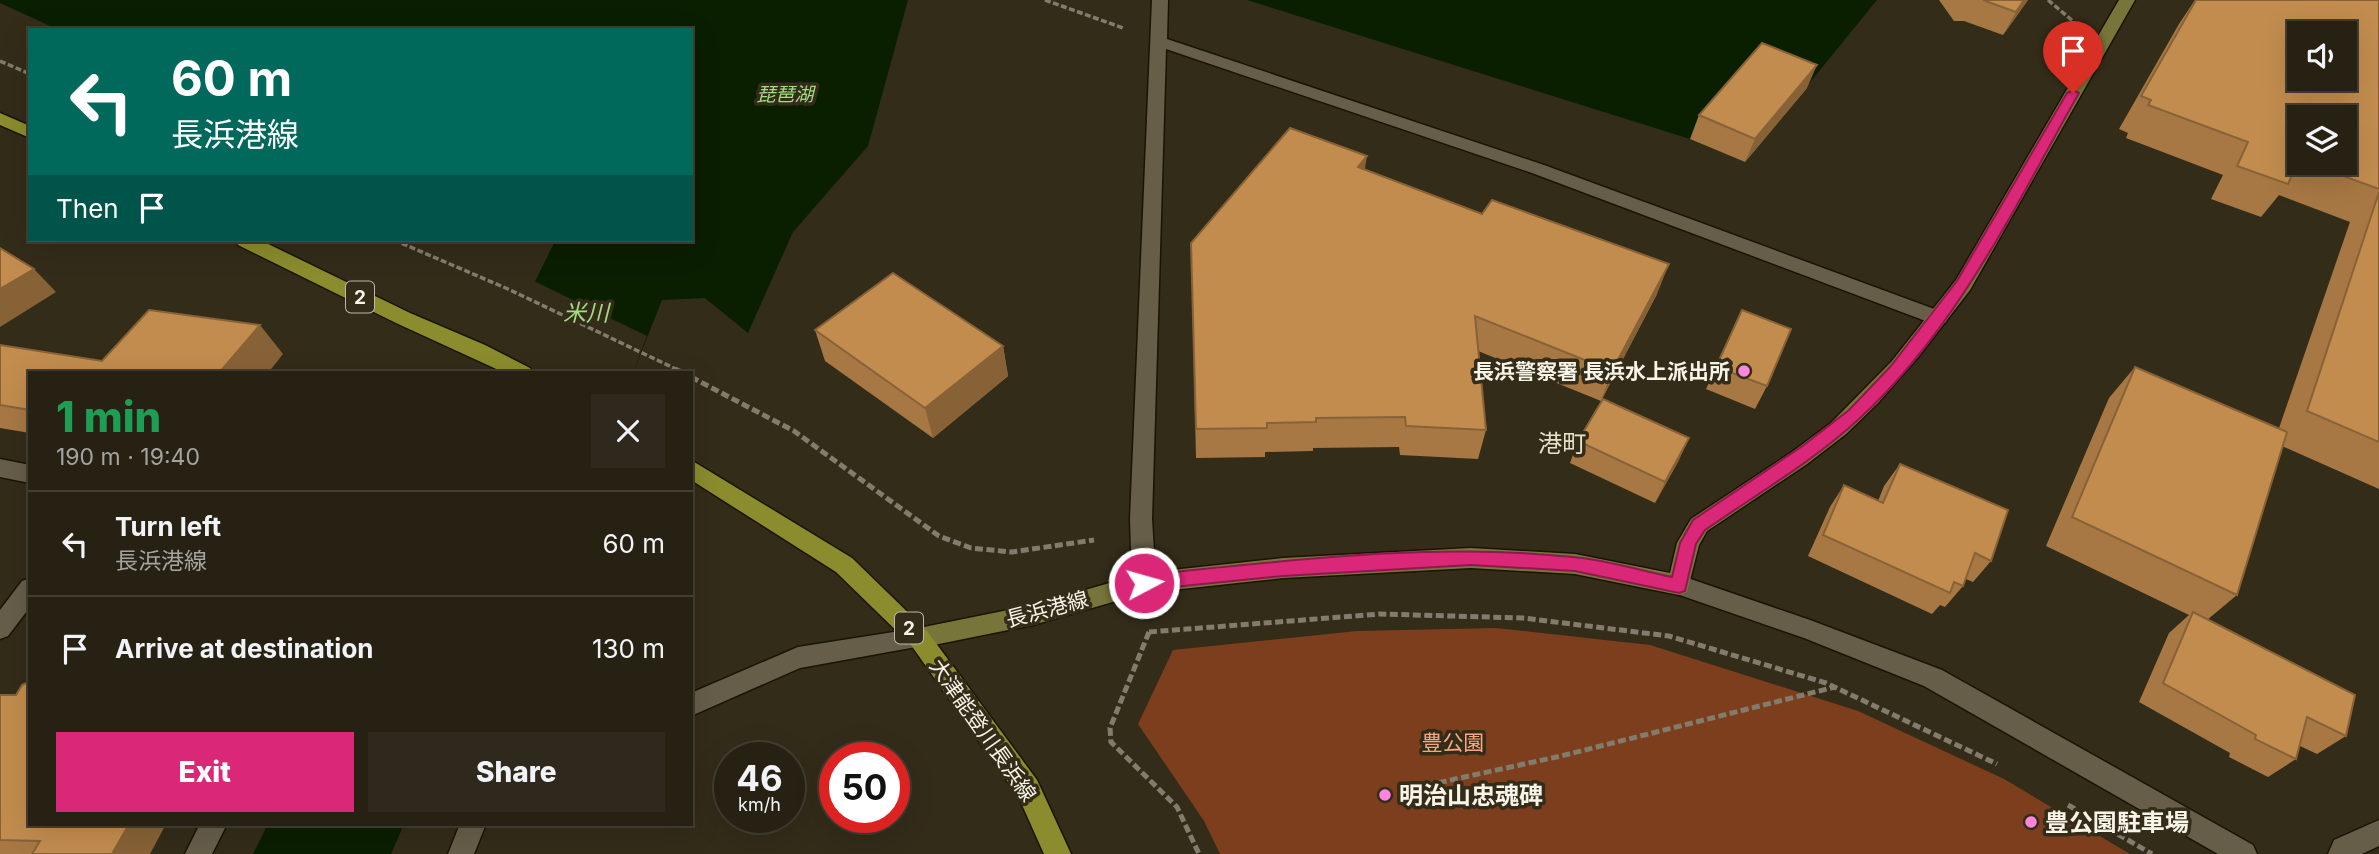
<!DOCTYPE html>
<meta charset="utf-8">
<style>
:root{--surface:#262113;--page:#2e291c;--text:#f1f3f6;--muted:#a4a3a0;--line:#423e33;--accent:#db2777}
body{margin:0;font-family:Inter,"Noto Sans JP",sans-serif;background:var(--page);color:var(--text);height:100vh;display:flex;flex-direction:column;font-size:26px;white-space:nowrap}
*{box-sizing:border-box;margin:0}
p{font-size:23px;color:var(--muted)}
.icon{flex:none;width:38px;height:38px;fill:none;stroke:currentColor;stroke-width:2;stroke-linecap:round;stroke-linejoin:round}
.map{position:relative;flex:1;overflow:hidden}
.side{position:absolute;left:28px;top:371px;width:665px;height:455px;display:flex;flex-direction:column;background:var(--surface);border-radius:0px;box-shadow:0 7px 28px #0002,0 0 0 2px var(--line)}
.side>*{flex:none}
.guide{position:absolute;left:28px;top:28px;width:665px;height:214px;border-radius:0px;box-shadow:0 7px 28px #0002,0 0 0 2px var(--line);background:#00695c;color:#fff;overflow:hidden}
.controls{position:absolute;left:2287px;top:21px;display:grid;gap:14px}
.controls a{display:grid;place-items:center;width:70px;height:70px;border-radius:0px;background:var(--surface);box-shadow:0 7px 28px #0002,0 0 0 2px var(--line);font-size:35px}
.speed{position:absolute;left:714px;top:742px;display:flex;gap:14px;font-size:35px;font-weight:700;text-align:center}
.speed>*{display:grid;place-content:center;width:91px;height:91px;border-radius:50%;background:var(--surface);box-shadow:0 7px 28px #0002,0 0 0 2px var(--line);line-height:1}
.speed small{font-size:18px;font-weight:400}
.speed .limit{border:10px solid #d22;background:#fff;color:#111}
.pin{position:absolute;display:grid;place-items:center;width:60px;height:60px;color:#fff;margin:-72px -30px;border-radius:50% 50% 50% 0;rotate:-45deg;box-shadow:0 0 7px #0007}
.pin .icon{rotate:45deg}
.me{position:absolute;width:77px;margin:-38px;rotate:84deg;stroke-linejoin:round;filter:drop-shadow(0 0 5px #0008)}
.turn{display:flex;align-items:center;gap:24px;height:147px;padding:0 28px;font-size:32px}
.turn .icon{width:91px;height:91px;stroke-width:2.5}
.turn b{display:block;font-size:49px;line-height:60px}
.then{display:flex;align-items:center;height:66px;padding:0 28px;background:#0003;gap:14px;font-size:26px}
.round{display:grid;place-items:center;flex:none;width:74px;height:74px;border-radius:0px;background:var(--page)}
.overview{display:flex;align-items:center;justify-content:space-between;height:119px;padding:0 28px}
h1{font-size:42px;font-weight:800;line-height:52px;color:#1e9e55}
.button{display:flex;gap:14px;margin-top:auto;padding:14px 28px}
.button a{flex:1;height:80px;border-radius:0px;background:var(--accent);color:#fff;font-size:28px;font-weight:800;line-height:80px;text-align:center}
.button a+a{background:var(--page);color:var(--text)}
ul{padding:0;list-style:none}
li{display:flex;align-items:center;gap:21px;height:105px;padding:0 28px;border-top:2px solid var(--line)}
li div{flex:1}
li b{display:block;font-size:26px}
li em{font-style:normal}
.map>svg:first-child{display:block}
.green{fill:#7d3e1d}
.water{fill:#0a1e00}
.pier{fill:#332c19}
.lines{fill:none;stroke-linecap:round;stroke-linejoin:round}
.minor-casing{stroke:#1b1403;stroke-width:3}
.tertiary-casing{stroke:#1b1403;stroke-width:3}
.secondary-casing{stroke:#1b1403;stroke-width:3}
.primary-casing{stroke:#1b1403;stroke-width:3}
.path-far1{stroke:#827c6c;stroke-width:3.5;stroke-dasharray:6 2.5;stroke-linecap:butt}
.path{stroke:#827c6c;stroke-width:5;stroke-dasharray:8 3.5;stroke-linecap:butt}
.minor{fill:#665e49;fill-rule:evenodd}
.tertiary{fill:#665e49;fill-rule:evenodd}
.secondary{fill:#78753b;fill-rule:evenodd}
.primary{fill:#8a8c2d;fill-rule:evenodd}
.wall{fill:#a77843;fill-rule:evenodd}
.shaded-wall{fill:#886237}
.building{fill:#c28c4e;stroke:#886237;stroke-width:2;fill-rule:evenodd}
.route{fill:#db2777;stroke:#8e194d;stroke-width:2}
.poi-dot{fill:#ff85de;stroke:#332c19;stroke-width:2.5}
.labels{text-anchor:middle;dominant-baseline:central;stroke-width:7;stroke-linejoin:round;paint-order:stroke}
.far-water-label{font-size:19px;font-style:italic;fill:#a2dd83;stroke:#332c19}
.shield{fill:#332c19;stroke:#bdb8aa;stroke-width:2}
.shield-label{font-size:19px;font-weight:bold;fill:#f8f4e8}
.poi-label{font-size:21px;font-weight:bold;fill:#f8f4e8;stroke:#332c19;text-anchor:end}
.street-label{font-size:21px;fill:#f8f4e8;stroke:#332c19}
.park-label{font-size:21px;fill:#f7a883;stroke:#332c19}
.water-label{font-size:23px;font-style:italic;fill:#a2dd83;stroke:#332c19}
.quarter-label{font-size:24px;fill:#e9e0c9;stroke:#332c19}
.near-poi-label{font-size:24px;font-weight:bold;fill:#f8f4e8;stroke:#332c19;text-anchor:start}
</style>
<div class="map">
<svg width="2379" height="854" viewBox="0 0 2379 854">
<rect width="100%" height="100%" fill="#332c19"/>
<!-- green -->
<path class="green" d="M 1496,628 L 1650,645 L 1858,711 L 2004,779 L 2130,854 L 1220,854 L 1204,821 L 1138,724 L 1173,650 L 1357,631 Z"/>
<!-- water -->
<g class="water">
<path d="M 0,0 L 908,0 L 868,146 L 793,232 L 748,333 L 705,298 L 662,300 L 633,373 L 490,373 L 555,241 L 553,240 L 691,240 L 691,30 L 59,30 L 0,3 Z"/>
<path d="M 1247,0 L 1877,0 L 1745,162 L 1690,139 Z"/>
<path d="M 268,824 L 404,824 L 391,854 L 253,854 Z"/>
</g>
<!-- pier -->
<path class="pier" d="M 532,280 L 647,336 L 633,373 L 487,373 Z"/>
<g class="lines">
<defs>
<g id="minor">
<path d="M 1152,0 L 1168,0 L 1167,39 L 1544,165 L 1945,313 L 1948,318 L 1945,323 L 1931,323 L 1532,173 L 1166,49 L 1152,519 L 1156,583 L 1152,590 L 1144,593 L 1136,590 L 1132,583 L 1130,519 Z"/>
<path d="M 0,459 L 30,465 L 30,483 L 0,477 Z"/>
<path d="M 30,578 L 30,607 L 8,636 L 0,639 L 0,610 L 22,581 Z"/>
<path d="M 919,628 L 927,631 L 931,638 L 927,645 L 800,668 L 691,716 L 691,693 L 798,647 Z"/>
<path d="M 2379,820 L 2379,846 L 2362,854 L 2328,854 L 2334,840 Z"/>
<path d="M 200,824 L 227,824 L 212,854 L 185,854 Z"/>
<path d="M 460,824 L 486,824 L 474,854 L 448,854 Z"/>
</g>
<path id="tertiary" d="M 1679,575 L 1810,620 L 1942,670 L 2253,845 L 2257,854 L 2218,854 L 1924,686 L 1804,638 L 1671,592 L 1667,585 L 1671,578 Z"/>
<path id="secondary" d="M 2119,0 L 2135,0 L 1970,290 L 1919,356 L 1878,403 L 1846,434 L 1807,464 L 1707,531 L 1699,545 L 1687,592 L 1679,595 L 1575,574 L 1471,568 L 1283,578 L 1144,593 L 1033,625 L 919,648 L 911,645 L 907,638 L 911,631 L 919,628 L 1033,605 L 1144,573 L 1283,558 L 1471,548 L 1575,554 L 1670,573 L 1677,543 L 1691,519 L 1792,452 L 1831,423 L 1892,361 L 1956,280 Z"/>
<g id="primary">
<path d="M 0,113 L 30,126 L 30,138 L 0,125 Z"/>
<path d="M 236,240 L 260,240 L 410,313 L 485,345 L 530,368 L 533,373 L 505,373 L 396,323 L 238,245 Z"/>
<path d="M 691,460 L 852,558 L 927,631 L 1037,780 L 1071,854 L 1044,854 L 1019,798 L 911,645 L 836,572 L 691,480 Z"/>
</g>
</defs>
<!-- minor casing -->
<use href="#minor" class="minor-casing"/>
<!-- tertiary casing -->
<use href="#tertiary" class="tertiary-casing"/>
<!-- secondary casing -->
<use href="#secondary" class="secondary-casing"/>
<!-- primary casing -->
<use href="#primary" class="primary-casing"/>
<!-- path-far1 -->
<g class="path-far1">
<path d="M 1045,0 L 1123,28"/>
<path d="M 2048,0 L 2074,22"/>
<path d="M 0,61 L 30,74"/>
<path d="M 394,240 L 508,289 L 678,370"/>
</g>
<!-- path -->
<g class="path">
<path d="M 675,369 L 684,373"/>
<path d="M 691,377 L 794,431 L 939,536 L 971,548 L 1012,552 L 1094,540"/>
<path d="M 1149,632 L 1380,614 L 1523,618 L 1669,636 L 1826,683 L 1997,764"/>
<path d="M 1149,632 L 1110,728 L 1111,742 L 1177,807 L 1199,854"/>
<path d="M 1405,790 L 1561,756 L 1835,687"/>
<path d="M 2068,805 L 2152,854"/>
</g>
<!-- minor -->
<use href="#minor" class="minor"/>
<!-- tertiary -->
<use href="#tertiary" class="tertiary"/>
<!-- secondary -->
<use href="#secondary" class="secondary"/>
<!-- primary -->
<use href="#primary" class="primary"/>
</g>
<!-- wall -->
<g class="wall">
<path d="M 1939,0 L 2028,0 L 2003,35 L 1964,21 L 1954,21 Z"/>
<path d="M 2195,0 L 2379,0 L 2379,489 L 2282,446 L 2237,595 L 2207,620 L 2346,736 L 2317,754 L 2300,746 L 2296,759 L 2268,777 L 2229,757 L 2230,753 L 2139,702 L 2169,633 L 2189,615 L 2046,546 L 2109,398 L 2135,367 L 2279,428 L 2350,222 L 2279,195 L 2261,217 L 2211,199 L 2223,175 L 2126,138 L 2128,133 L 2119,129 L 2179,24 ZM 2300,117 L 2345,163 L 2300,163 Z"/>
<path d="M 1807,88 L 1745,162 L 1690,139 L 1699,115 Z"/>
<path d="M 1365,169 L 1657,294 L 1601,401 L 1478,351 L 1486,430 L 1478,459 L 1400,455 L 1399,447 L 1313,448 L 1313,451 L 1265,452 L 1265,457 L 1196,458 L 1191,243 Z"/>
<path d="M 1742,310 L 1767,386 L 1755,409 L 1706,389 Z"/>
<path d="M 815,330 L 1003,346 L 1008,376 L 933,438 L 825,361 Z"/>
<path d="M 0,345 L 102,361 L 283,354 L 30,373 L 30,433 L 0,428 Z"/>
<path d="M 1578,441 L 1679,460 L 1655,503 L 1570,463 Z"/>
<path d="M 1900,464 L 1991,561 L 1973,582 L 1966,579 L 1963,586 L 1945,607 L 1940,605 L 1932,614 L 1808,556 L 1830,507 L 1844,485 L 1878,501 L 1884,486 Z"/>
<path d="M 0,695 L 150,854 L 0,854 Z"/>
</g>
<!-- shaded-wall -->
<g class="shaded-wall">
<path d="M 2024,0 L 2028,0 L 2003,35 L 2016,12 Z"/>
<path d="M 1817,65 L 1807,88 L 1745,162 L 1755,139 Z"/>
<path d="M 1367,156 L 1362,187 L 1358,167 Z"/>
<path d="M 1669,264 L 1657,294 L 1601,401 L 1612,371 Z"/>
<path d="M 34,269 L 56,292 L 0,327 L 0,289 Z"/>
<path d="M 260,325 L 283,354 L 268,373 L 219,373 Z"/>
<path d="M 1003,346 L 1008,376 L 933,438 L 925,408 Z"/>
<path d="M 1689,438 L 1679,460 L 1655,503 L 1665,482 Z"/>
<path d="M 129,824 L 166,824 L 150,854 L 112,854 Z"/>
</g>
<!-- building -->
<g class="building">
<path d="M 1983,0 L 2024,0 L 2016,12 Z"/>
<path d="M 2196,0 L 2379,0 L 2379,189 L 2308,163 L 2345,163 L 2345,117 L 2300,117 L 2300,160 L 2299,159 L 2288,184 L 2237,166 L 2248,142 L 2148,105 L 2151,100 L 2141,96 ZM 2300,33 L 2345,33 L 2345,79 L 2300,79 Z"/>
<path d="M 1762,43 L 1817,65 L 1755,139 L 1699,115 Z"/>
<path d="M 1290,128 L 1367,156 L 1358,167 L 1482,214 L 1492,200 L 1669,264 L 1612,371 L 1475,316 L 1486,430 L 1406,426 L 1405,417 L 1316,418 L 1316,422 L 1267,423 L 1267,428 L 1196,429 L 1191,243 Z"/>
<path d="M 2379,192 L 2379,442 L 2307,411 Z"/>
<path d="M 0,248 L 34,269 L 0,289 Z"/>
<path d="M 893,273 L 1003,346 L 925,408 L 815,330 Z"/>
<path d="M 149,310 L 260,325 L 219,373 L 30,373 L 30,410 L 0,405 L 0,345 L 102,361 Z"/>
<path d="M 1742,310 L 1791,329 L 1767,386 L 1716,367 Z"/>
<path d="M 2135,367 L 2287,432 L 2237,595 L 2072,517 Z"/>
<path d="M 1603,399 L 1689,438 L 1665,482 L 1578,441 Z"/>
<path d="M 1900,464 L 2008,510 L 1991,561 L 1975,553 L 1963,586 L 1954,582 L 1950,593 L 1823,535 L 1844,485 L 1883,503 Z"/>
<path d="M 2193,612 L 2355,695 L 2346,736 L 2307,717 L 2296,759 L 2255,739 L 2256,735 L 2163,683 Z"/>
<path d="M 30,681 L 30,824 L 129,824 L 112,854 L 32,854 L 40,841 L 0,840 L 0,695 L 16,695 L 22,685 Z"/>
</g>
<!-- route -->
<path class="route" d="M 2073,90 L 2079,93 C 2015,206 1957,329 1860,418 C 1814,461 1757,494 1705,530 L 1696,544 L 1685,591 L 1679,593 L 1575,571 L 1471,565 L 1283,576 L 1144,590 L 1138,588 L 1135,583 L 1138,578 L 1144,575 C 1286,561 1431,542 1573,557 C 1606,560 1639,570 1672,577 L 1680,543 L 1693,520 L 1804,445 L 1849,410 L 1890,367 L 1957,281 L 2067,93 Z"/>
<!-- markers -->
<g class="poi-dot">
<circle cx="1744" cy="371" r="7"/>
<circle cx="1385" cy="795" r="7"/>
<circle cx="2031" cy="822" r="7"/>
</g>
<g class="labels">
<!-- far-water labels -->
<g class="far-water-label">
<text x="785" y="94">琵琶湖</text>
</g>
<!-- shield labels -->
<g class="shield">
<rect x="346" y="281.5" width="28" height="31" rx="5"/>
<rect x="895" y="612.5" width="28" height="31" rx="5"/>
</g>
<g class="shield-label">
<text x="360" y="297">2</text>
<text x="909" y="628">2</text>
</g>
<!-- poi labels -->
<g class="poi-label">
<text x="1730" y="371">長浜警察署 長浜水上派出所</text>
</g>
<!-- street labels -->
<g class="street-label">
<text transform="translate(1047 609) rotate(-15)">長浜港線</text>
<text transform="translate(983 730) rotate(55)">大津能登川長浜線</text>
</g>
<!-- park labels -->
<g class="park-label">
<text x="1453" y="742">豊公園</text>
</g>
<!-- water labels -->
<g class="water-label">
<text x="586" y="313">米川</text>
</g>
<!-- quarter labels -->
<g class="quarter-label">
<text x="1562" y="443">港町</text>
</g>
<!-- near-poi labels -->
<g class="near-poi-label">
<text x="1399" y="795">明治山忠魂碑</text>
<text x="2045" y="822">豊公園駐車場</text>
</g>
</g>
</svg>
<div class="controls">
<a><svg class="icon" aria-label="sound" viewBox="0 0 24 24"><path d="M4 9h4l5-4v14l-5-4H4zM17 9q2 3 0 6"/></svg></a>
<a><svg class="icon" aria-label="layers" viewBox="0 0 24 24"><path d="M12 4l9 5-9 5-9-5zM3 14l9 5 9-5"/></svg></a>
</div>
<div class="speed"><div>46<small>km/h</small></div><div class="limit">50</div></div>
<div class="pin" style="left:2073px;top:93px;background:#d93025"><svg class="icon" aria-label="arrive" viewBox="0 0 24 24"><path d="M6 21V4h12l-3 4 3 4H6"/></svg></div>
<svg class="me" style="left:1144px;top:583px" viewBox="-20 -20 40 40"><circle r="17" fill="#db2777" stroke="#fff" stroke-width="3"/><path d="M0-11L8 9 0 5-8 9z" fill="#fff"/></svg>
<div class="guide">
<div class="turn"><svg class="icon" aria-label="left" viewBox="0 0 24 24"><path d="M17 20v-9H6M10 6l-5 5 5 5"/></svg><div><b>60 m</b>長浜港線</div></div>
<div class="then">Then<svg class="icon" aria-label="arrive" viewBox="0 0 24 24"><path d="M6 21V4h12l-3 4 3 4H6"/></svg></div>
</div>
<section class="side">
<div class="overview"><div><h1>1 min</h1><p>190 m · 19:40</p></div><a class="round"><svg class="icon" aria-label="close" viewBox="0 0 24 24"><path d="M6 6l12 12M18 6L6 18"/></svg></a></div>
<ul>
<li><svg class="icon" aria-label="left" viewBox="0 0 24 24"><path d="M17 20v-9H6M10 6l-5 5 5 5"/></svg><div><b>Turn left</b><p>長浜港線</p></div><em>60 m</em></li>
<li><svg class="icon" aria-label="arrive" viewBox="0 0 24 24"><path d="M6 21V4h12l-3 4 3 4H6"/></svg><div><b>Arrive at destination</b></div><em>130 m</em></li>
</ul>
<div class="button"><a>Exit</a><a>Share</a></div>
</section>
</div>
